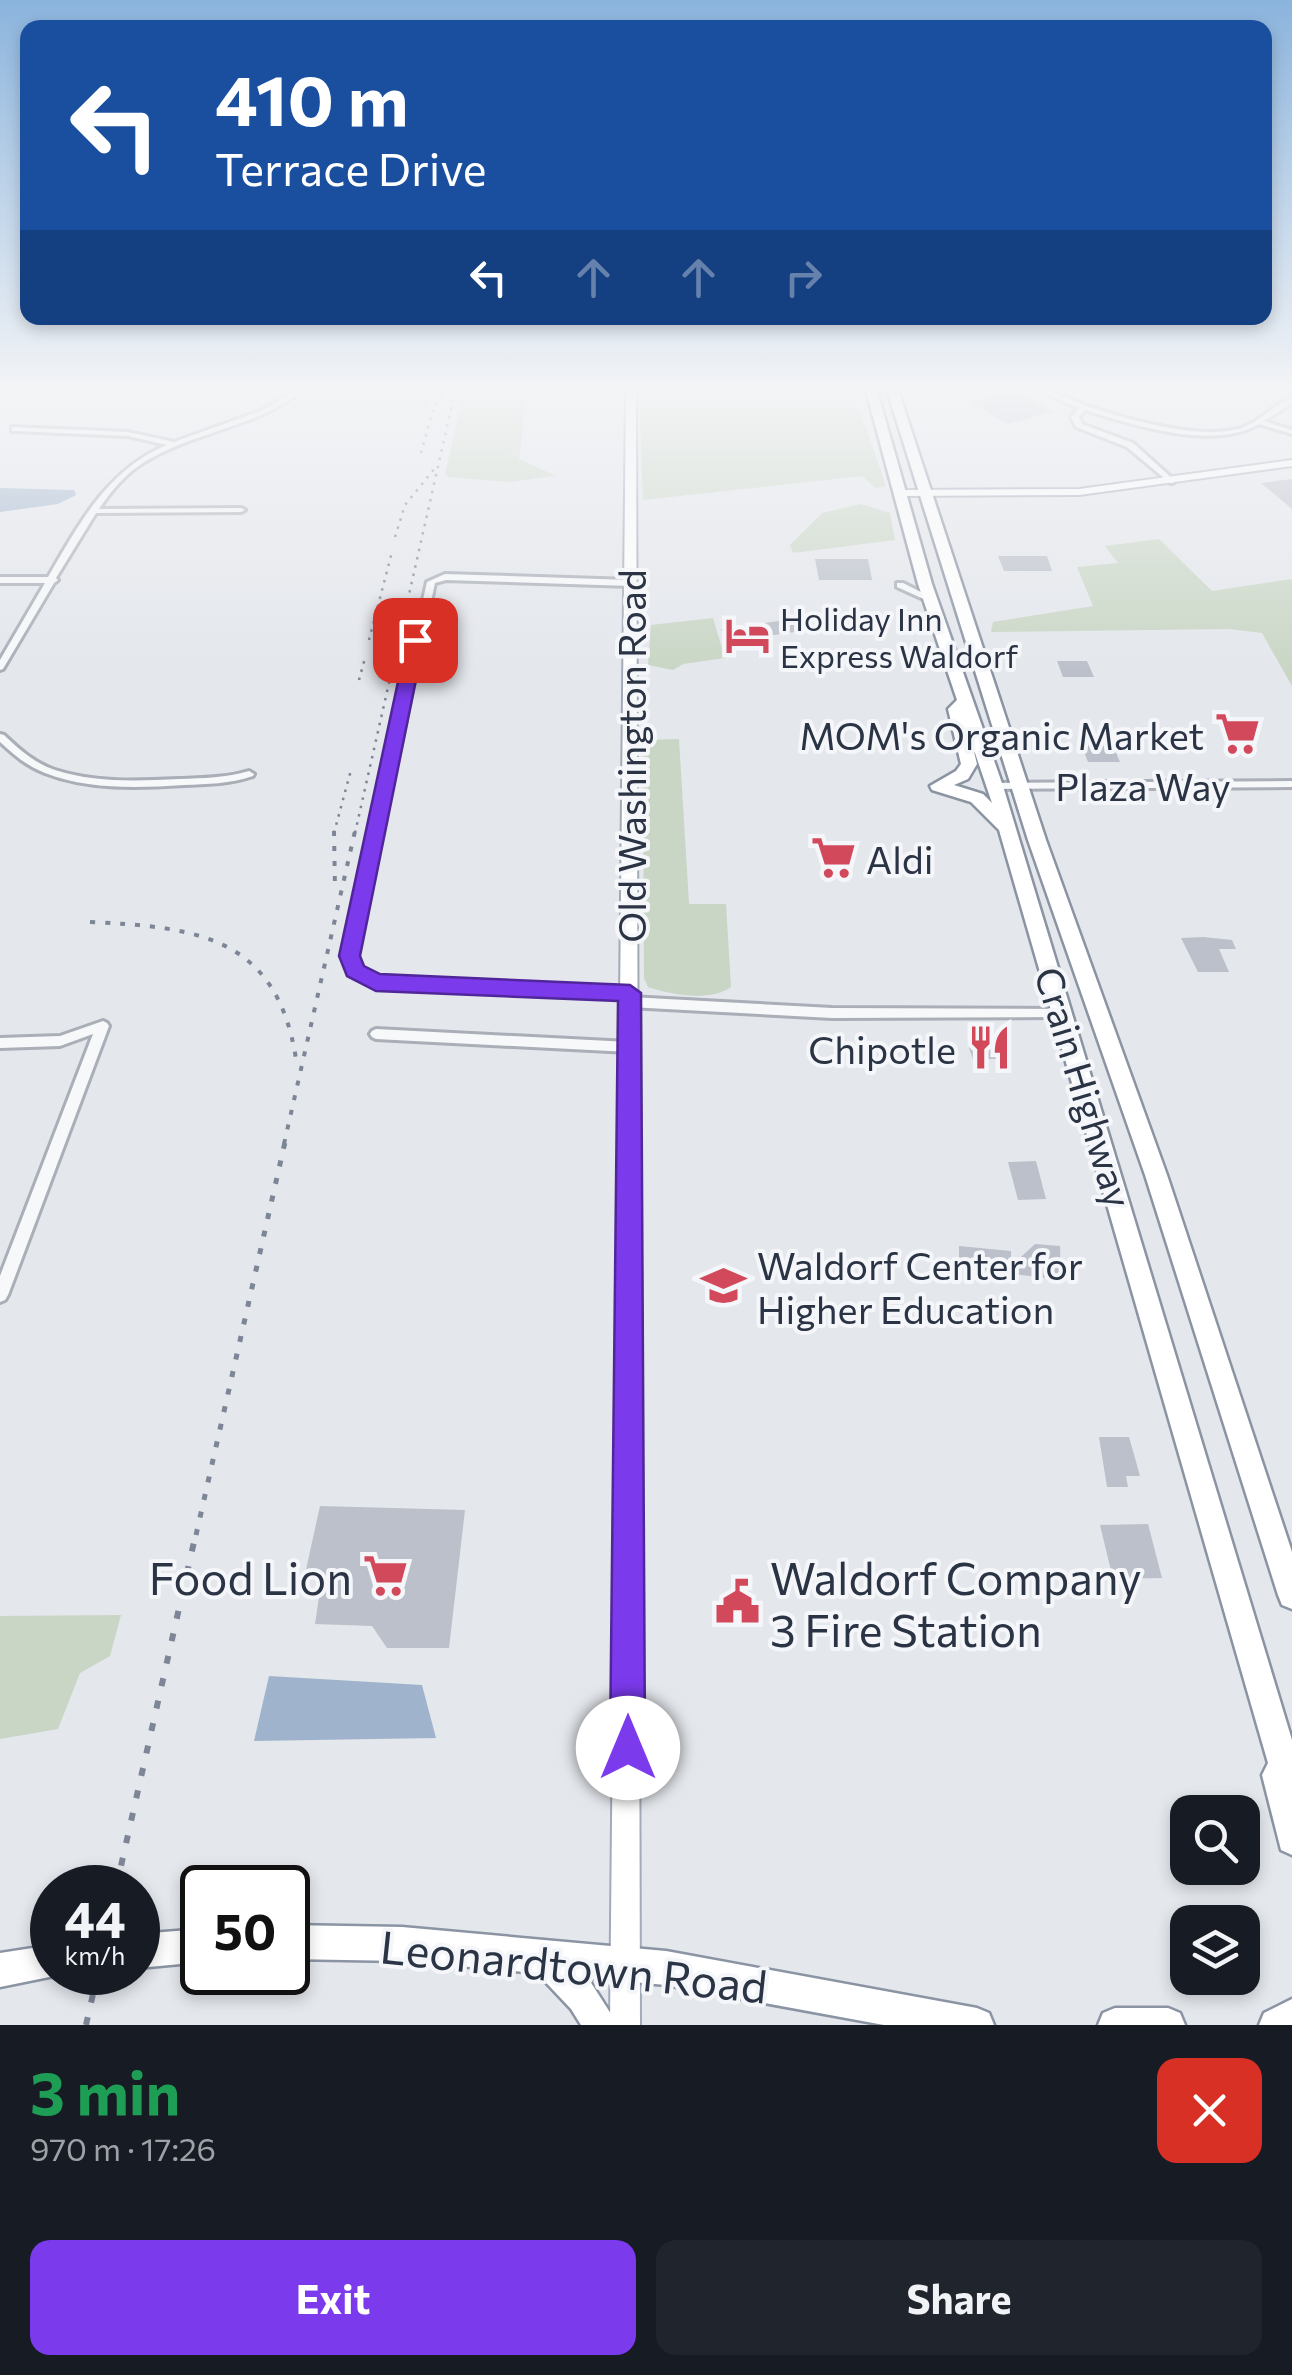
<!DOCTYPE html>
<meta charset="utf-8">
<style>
:root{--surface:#171b24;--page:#20242c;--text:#f1f3f6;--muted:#9ea1a6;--accent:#7c3aed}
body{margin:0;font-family:Commissioner,sans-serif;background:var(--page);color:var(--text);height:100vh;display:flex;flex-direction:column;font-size:38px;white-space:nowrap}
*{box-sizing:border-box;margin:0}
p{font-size:32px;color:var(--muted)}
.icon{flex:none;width:55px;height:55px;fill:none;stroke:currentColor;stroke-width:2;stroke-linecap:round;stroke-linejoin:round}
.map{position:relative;height:2025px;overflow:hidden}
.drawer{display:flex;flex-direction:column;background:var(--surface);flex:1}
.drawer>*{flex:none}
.top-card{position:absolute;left:20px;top:20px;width:1252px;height:305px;border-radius:20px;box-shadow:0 5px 15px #0003;background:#1a4fa0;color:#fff;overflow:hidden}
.fabs{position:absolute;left:1170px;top:1795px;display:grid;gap:20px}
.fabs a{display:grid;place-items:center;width:90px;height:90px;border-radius:20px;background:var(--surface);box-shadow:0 5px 15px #0003;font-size:50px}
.speed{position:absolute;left:30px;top:1865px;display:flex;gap:20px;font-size:50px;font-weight:700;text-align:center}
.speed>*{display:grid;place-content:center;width:130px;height:130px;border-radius:50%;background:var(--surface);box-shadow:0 5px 15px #0003;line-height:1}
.speed small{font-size:25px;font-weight:400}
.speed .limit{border:5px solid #111;border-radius:15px;background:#fff;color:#111}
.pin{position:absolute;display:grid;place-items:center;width:85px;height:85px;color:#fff;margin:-42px;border-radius:20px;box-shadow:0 5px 15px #0006}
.me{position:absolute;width:110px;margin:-55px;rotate:0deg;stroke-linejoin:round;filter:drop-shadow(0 0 8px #0008)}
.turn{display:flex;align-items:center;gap:35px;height:210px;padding:0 30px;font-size:45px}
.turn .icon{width:130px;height:130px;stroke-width:2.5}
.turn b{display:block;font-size:70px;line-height:85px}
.lanes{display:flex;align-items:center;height:95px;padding:0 30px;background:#0003;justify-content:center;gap:50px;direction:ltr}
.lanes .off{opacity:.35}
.round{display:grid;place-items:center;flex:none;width:105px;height:105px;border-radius:20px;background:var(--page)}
.summary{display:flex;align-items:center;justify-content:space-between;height:170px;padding:0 30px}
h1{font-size:60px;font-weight:700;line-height:75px;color:#1e9e55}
.action{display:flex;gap:20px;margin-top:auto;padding:20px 30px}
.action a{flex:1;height:115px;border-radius:20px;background:var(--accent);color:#fff;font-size:40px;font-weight:700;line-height:115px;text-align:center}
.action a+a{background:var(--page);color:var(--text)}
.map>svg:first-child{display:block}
.green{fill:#c9d6c5}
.water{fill:#9fb4cc}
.building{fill:#bbc0ca}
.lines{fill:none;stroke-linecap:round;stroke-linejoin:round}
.minor-casing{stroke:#a9aeb7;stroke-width:6}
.major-casing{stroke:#a3abb8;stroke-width:4}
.highway-casing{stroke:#8b94a3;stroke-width:5}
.minor{fill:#f7f8fa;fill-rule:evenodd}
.major{fill:#fff;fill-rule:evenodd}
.highway{fill:#fff;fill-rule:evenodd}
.rail-far3{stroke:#7d8696;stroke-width:2.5;stroke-dasharray:2.5 6;stroke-linecap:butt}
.rail-far2{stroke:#7d8696;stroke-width:4;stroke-dasharray:5 10;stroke-linecap:butt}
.rail-far1{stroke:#7d8696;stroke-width:5;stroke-dasharray:6 12;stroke-linecap:butt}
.rail{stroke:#7d8696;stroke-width:6;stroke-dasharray:8 15;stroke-linecap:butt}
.route{fill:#7c3aed;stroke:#51269a;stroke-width:2.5}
.labels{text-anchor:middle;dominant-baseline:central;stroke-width:8;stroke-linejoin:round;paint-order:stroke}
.far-poi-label{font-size:32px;fill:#2b3445;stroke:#f4f6f9;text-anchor:start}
.poi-label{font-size:38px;fill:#2b3445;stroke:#f4f6f9;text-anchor:end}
.street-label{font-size:38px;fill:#2b3445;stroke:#f4f6f9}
.near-poi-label{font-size:45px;fill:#2b3445;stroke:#f4f6f9;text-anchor:end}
.near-street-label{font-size:45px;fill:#2b3445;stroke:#f4f6f9}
</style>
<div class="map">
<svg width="1292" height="2025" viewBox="0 0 1292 2025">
<rect width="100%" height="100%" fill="#e4e7ec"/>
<!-- green -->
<g class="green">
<path d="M 317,387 L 438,387 L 427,408 L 288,407 Z"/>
<path d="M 465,387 L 527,387 L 519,459 L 556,476 L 507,482 L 448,477 L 445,474 Z"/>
<path d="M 652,387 L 852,387 L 886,486 L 876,488 L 862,476 L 643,500 L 639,390 Z"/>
<path d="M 861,504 L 890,513 L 895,540 L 793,553 L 790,545 L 822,513 Z"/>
<path d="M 1159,539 L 1212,591 L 1292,579 L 1292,686 L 1262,633 L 1229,629 L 991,632 L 993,622 L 1093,606 L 1077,567 L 1118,563 L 1105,546 Z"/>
<path d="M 713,618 L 725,658 L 683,664 L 673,670 L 648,665 L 651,625 Z"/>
<path d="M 679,739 L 689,904 L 726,904 L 731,987 C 711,1002 671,995 648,987 L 644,978 L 643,740 Z"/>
<path d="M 121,1615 L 110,1656 L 80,1673 L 58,1729 L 0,1739 L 0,1616 Z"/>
</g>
<!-- water -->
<g class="water">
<path d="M 0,488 L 74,490 L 76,495 L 58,504 L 0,512 Z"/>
<path d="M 269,1676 L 422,1685 L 436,1738 L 254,1741 Z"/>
</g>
<!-- building -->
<g class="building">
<path d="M 1013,390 L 1052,412 L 1008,424 L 970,402 Z"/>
<path d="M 1292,479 L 1292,509 L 1261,483 Z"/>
<path d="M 998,556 L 1047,556 L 1052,571 L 1004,571 Z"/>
<path d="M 815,559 L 868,559 L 872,580 L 819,580 Z"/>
<path d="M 808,617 L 815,629 L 727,642 L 721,629 Z"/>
<path d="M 1057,661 L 1087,661 L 1094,677 L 1063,677 Z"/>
<path d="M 1080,742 L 1113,746 L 1120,762 L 1088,762 Z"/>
<path d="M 1203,937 L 1232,940 L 1236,949 L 1219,949 L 1229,972 L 1198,972 L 1181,938 Z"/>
<path d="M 972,1042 L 1010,1042 L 1008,1052 L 1002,1051 L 1004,1059 L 973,1059 L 968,1045 Z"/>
<path d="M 1036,1161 L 1046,1199 L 1018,1200 L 1008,1162 Z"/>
<path d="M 1035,1244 L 1060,1246 L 1061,1280 L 959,1267 L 959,1246 L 1011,1251 L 1011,1266 Z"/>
<path d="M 1099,1437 L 1129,1437 L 1140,1476 L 1126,1476 L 1128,1487 L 1107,1487 Z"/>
<path d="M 320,1506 L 465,1510 L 449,1648 L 387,1648 L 372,1626 L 315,1624 L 322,1577 L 305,1574 Z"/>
<path d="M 1148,1524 L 1162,1578 L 1113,1579 L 1100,1525 Z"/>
</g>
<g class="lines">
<defs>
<g id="minor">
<path d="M 300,387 L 307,387 C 260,428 194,430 143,463 C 125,474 111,491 99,509 L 241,508 L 245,510 L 241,512 L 96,513 L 56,578 L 58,580 L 54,583 L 3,669 L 0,670 L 0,660 L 45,583 L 0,583 L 0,577 L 48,577 C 79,524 107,470 167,445 L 128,436 L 15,431 L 12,431 L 12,427 L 128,432 L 174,442 L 263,410 Z"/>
<path d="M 1033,387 C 1050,387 1068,399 1084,405 C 1124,418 1196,440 1238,429 C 1258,424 1272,405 1292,398 L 1292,403 L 1264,421 L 1292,430 L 1292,434 L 1259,424 C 1213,451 1133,425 1085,410 L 1079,417 L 1082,424 L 1133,443 L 1173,479 L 1173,483 L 1170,483 L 1127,447 L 1076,427 L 1071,417 L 1079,408 L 1053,397 Z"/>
<path d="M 445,574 L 630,580 L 634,583 L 630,586 L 446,580 L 435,583 L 356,956 L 364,972 L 378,978 L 629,988 L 635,993 L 630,997 L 832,1008 L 1063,1009 L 1067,1011 L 1069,1014 L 1067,1017 L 832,1018 L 629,1007 L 623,1002 L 628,998 L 377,987 L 355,978 L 344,956 L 427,582 Z"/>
<path d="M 897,583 L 903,583 L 935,599 L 928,601 L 897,587 Z"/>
<path d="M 0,734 L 4,735 C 19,749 34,763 55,770 C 95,783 138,781 179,779 C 203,778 226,778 249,771 L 254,774 L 253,776 C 229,784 208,784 184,785 C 138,788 88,790 45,773 C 27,766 14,755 0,742 Z"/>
<path d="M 1292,781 L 1292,787 L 995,789 L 990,786 L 995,783 Z"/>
<path d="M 103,1021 L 107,1023 L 109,1026 L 8,1295 L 5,1300 L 0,1302 L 0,1276 L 93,1034 L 60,1046 L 0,1048 L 0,1038 L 60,1036 Z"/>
<path d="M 376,1029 L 629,1042 L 634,1043 L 635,1047 L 634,1051 L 629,1052 L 376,1039 L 372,1037 L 370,1034 L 372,1031 Z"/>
</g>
<g id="major">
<path d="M 626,387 L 636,387 L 640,2025 L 610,2025 Z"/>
<path d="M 1292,460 L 1292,466 L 1079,495 L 902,496 L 897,493 L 902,490 L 1079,489 Z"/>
</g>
<g id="highway">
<path d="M 865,387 L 876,387 L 932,584 L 1003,786 L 1292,1740 L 1292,1855 L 1281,1850 L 1262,1775 L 1268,1763 L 999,830 L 971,802 L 932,790 L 930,786 L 956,771 L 961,764 L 948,709 L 957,700 L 918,584 ZM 972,744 L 992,803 L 983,794 L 954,785 L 968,779 L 977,764 Z"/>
<path d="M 886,387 L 897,387 L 1046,840 L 1167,1175 L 1292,1552 L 1292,1609 L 1282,1605 L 1278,1595 L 1145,1175 L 1028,840 Z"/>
<path d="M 288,1925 L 402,1927 L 666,1951 L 977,2008 L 989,2013 L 994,2025 L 884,2025 L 666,1985 L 588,1978 L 618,2025 L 581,2025 L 571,2009 L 537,1973 L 402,1961 L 288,1959 Z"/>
<path d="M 202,1929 L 202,1962 L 138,1968 L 138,1934 Z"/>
<path d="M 52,1945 L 52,1972 L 64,1974 L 0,1987 L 0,1953 Z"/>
<path d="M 1292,1999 L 1292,2025 L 1259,2025 L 1264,2013 Z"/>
<path d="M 1115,2008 L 1168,2008 L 1180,2013 L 1185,2025 L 1098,2025 L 1103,2013 Z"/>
</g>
</defs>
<!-- minor casing -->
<use href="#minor" class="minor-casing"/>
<!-- major casing -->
<use href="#major" class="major-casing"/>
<!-- highway casing -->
<use href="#highway" class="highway-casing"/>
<!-- minor -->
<use href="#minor" class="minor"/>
<!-- major -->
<use href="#major" class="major"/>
<!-- highway -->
<use href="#highway" class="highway"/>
<!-- rail-far3 -->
<g class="rail-far3">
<path d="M 421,453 L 434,406 L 448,387"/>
<path d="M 395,537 L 405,505 L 435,468"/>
<path d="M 369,640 L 392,552"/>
<path d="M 359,680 L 365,658"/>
<path d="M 334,833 L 351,770"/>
<path d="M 355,833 L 456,387"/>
</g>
<!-- rail-far2 -->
<g class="rail-far2">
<path d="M 334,831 L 335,889"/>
<path d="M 90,922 C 198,927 277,937 296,1059"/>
<path d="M 284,1144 L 355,831"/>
</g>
<!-- rail-far1 -->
<path class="rail-far1" d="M 196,1535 L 285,1142"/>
<!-- rail -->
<g class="rail">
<path d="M 116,1888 L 196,1533"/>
<path d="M 86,2025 L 98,1972"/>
</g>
</g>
<!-- sky -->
<linearGradient id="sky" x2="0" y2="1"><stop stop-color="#8bb4dd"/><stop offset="0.58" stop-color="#f3f4f6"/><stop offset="1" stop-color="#f3f4f6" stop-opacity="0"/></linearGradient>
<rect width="1292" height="670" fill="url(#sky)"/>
<!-- route -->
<path class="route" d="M 415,634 L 424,640 L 360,956 L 364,966 L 380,974 L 630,985 L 641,993 L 645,1748 L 640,1760 L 628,1765 L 615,1760 L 610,1748 L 618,1001 L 376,991 L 347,976 L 339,956 L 407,640 Z"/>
<!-- icons -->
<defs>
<symbol id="hotel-bare" viewBox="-9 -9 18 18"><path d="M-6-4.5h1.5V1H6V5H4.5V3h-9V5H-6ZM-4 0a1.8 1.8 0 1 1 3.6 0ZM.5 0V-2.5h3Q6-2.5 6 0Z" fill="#d1495b" stroke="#f4f6f9" stroke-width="2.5" paint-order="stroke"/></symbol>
<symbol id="supermarket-bare" viewBox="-9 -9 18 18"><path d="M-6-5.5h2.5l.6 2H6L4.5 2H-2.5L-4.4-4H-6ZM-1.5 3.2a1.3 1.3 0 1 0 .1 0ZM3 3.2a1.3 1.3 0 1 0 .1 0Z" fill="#d1495b" stroke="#f4f6f9" stroke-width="2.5" paint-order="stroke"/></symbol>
<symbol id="restaurant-bare" viewBox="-9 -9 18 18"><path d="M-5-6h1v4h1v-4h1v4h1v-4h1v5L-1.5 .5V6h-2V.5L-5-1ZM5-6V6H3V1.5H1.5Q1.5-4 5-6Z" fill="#d1495b" stroke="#f4f6f9" stroke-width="2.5" paint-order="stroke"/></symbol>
<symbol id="school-bare" viewBox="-9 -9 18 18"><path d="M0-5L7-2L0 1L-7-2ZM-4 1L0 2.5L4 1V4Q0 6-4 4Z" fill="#d1495b" stroke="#f4f6f9" stroke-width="2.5" paint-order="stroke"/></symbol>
<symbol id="civic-bare" viewBox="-9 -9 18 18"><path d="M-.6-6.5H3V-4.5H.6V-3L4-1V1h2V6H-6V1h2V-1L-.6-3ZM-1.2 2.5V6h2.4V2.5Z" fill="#d1495b" stroke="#f4f6f9" stroke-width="2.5" paint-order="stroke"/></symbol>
</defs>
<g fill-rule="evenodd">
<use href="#hotel-bare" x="716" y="604" width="63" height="63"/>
<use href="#supermarket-bare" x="1206" y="702" width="63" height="63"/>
<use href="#supermarket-bare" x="802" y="826" width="63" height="63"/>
<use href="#restaurant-bare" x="958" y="1016" width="63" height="63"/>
<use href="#school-bare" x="692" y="1254" width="63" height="63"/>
<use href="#supermarket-bare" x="354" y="1544" width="63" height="63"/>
<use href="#civic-bare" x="706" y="1570" width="63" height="63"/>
</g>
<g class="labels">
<!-- far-poi labels -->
<g class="far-poi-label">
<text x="780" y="618">Holiday Inn<tspan x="780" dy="37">Express Waldorf</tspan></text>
</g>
<!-- poi labels -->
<g class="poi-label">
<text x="1204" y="734">MOM's Organic Market</text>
<text x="866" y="858" text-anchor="start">Aldi</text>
<text x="956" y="1048">Chipotle</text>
<text x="757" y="1264" text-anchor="start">Waldorf Center for<tspan x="757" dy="44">Higher Education</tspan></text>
</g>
<!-- street labels -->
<g class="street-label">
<text transform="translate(630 756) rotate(-90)">Old Washington Road</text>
<text x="1143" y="785">Plaza Way</text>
<text transform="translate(1085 1087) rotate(73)">Crain Highway</text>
</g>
<!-- near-poi labels -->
<g class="near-poi-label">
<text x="352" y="1576">Food Lion</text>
<text x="770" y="1576" text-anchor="start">Waldorf Company<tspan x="770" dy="52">3 Fire Station</tspan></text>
</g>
<!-- near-street labels -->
<g class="near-street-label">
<text transform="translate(574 1965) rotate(6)">Leonardtown Road</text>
</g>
</g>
</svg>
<div class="fabs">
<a><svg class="icon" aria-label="search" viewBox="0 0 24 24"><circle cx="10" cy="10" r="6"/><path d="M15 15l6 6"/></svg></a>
<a><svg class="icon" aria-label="layers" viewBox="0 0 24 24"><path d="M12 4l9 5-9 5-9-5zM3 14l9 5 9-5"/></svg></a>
</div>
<div class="speed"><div>44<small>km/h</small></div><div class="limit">50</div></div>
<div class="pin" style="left:415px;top:640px;background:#d93025"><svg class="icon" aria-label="arrive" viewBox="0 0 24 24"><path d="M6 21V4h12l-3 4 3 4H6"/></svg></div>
<svg class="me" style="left:628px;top:1748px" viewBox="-20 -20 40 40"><circle r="19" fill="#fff"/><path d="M0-13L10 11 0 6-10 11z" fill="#7c3aed"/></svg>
<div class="top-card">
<div class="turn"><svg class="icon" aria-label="left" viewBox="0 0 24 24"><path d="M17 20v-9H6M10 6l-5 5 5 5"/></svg><div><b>410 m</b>Terrace Drive</div></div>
<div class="lanes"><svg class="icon" aria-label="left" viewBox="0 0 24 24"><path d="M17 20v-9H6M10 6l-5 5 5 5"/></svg><svg class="icon off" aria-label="ahead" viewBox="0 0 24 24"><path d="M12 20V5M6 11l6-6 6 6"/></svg><svg class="icon off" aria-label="ahead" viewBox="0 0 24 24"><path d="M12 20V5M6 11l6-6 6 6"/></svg><svg class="icon off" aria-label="right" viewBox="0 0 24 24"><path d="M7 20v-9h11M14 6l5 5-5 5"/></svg></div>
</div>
</div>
<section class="drawer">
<div class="summary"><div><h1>3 min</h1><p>970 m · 17:26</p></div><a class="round" style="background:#d93025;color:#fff"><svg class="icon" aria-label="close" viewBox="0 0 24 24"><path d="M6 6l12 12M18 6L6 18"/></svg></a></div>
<div class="action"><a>Exit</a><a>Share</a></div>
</section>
